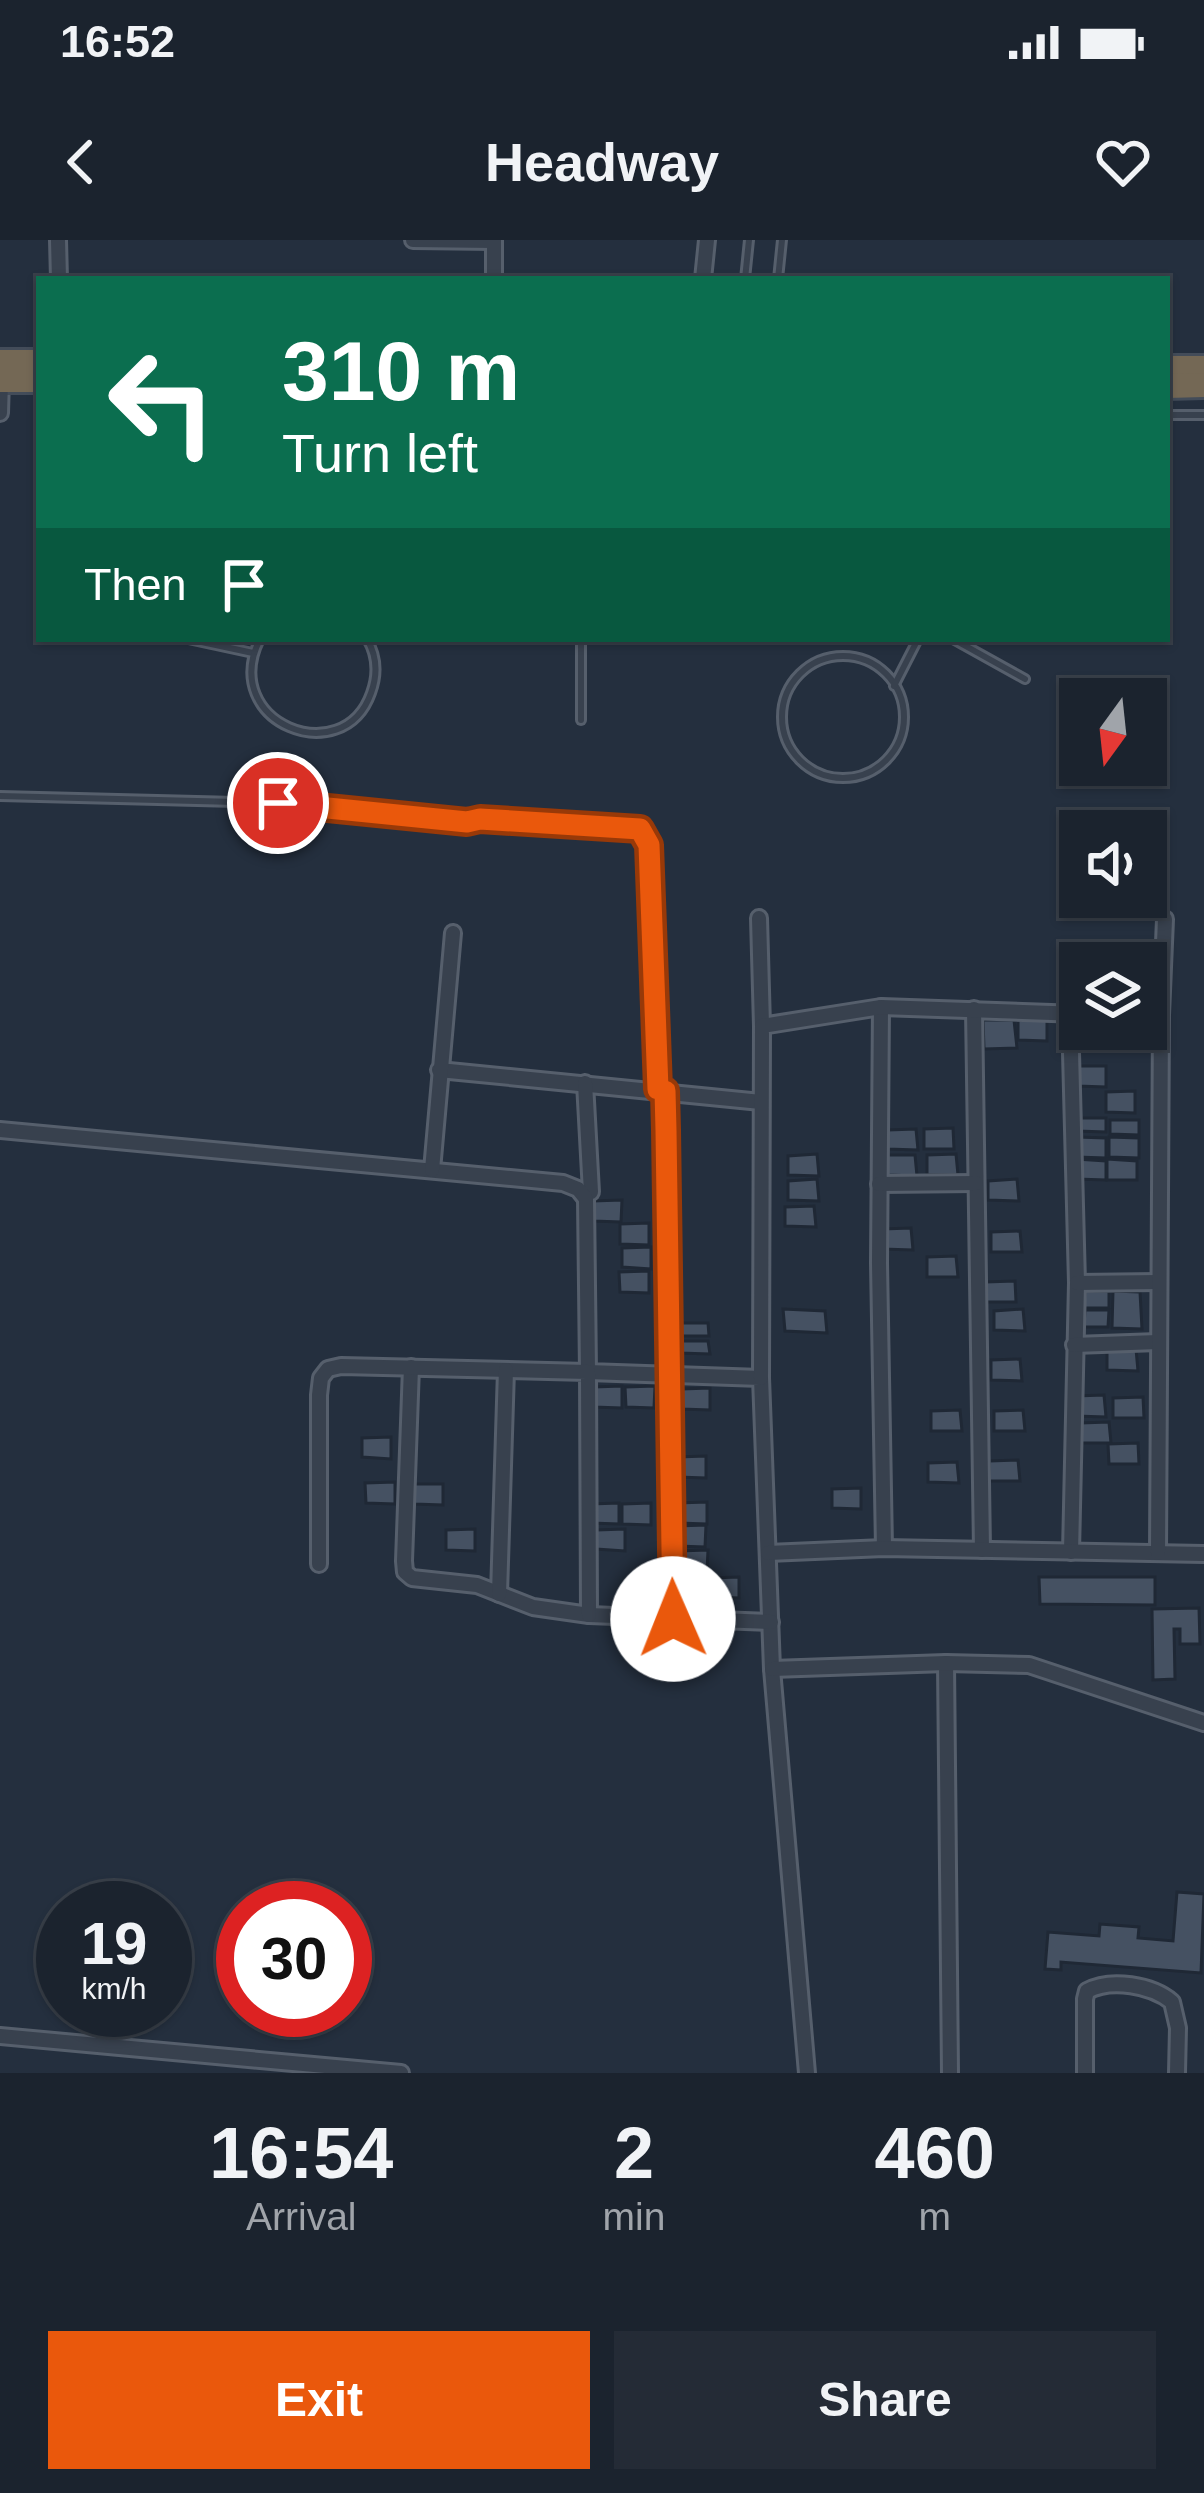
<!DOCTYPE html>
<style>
:root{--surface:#1b232e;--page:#242b36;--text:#f1f3f6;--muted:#a0a4aa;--line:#39404a;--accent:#ea580c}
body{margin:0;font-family:Helvetica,sans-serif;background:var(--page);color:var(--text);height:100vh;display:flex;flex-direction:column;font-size:45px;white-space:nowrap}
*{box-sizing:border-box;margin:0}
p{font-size:39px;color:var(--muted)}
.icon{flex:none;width:66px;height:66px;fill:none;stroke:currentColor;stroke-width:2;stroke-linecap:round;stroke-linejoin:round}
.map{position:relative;height:1833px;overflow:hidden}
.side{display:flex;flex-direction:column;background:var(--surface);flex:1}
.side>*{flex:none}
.top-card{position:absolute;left:36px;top:36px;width:1134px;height:366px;border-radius:0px;box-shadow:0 3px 9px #0004,0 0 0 3px var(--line);background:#0b6e4f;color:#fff;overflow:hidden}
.needle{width:78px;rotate:195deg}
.fabs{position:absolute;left:1059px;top:438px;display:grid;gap:24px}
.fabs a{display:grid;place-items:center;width:108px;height:108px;border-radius:0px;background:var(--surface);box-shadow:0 3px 9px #0004,0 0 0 3px var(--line);font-size:60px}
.speed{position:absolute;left:36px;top:1641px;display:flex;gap:24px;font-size:60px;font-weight:700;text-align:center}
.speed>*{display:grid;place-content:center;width:156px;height:156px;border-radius:50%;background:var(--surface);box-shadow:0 3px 9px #0004,0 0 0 3px var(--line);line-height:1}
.speed small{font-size:30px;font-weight:400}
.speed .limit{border:18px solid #d22;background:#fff;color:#111}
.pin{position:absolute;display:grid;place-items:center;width:102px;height:102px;color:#fff;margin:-51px;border:6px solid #fff;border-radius:50%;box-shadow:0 3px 12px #0007}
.me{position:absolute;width:132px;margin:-66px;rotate:359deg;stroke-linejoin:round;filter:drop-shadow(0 0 9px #0008)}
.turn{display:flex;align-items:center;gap:42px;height:252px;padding:0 48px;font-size:54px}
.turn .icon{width:156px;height:156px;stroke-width:2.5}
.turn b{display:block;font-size:84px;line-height:102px}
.then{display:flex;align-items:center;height:114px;padding:0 48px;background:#0003;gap:24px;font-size:45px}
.eta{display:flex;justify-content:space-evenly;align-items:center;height:204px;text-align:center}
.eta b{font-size:72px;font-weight:600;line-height:84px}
.button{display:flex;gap:24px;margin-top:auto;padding:24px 48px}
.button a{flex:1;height:138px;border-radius:0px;background:var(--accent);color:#fff;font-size:48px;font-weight:600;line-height:138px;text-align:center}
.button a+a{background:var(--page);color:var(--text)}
.status{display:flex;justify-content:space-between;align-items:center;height:84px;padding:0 60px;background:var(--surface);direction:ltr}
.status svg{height:33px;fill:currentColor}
header{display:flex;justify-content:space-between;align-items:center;height:156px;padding:0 48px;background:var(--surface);font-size:54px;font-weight:600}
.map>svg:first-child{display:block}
.building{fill:#455162;stroke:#1f2835;stroke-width:3}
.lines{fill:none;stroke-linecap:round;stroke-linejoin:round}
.lane-casing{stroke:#565f6c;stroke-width:12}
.street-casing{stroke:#565f6c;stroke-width:20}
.highway-casing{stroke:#434c59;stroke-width:30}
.lane{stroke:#38414e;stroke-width:6}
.street{stroke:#38414e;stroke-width:14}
.highway{stroke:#746855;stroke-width:24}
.route-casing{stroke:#983908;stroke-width:30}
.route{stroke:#ea580c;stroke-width:21}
</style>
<div class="status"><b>16:52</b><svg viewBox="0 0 49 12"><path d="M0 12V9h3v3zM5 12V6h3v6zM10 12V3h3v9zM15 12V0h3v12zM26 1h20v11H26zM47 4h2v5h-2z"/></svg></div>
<header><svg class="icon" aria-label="back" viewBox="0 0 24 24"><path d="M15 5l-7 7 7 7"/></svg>Headway<svg class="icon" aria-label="heart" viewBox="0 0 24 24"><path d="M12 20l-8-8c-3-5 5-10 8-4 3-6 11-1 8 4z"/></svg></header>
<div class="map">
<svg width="1204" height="1833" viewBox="0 0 1204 1833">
<rect width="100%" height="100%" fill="#242f3e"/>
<!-- building -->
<g class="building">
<path d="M 1047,779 L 1047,801 L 1018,800 L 1018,780 Z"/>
<path d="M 983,780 L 1014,780 L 1017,808 L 984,809 Z"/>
<path d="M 1111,789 L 1140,789 L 1140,804 L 1111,803 Z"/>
<path d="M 1077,826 L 1106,826 L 1106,847 L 1077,846 Z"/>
<path d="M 1135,851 L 1135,873 L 1106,872 L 1106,852 Z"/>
<path d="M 1077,878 L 1106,878 L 1106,892 L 1077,891 Z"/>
<path d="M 1110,880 L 1139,880 L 1139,895 L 1110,894 Z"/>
<path d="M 953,888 L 954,909 L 924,909 L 924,889 Z"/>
<path d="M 916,889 L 918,910 L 887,909 L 887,890 Z"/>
<path d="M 1077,897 L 1106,898 L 1106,918 L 1076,917 Z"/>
<path d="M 1109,897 L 1139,898 L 1139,918 L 1109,917 Z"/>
<path d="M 817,914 L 819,936 L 788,935 L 788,916 Z"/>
<path d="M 956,914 L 958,935 L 927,935 L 927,915 Z"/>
<path d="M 886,915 L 915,915 L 917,936 L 886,935 Z"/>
<path d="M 1076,919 L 1106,921 L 1106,940 L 1076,939 Z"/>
<path d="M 1107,919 L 1137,921 L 1137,940 L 1107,940 Z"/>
<path d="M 817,939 L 819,961 L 788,960 L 788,941 Z"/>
<path d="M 1017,939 L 1019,961 L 988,960 L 988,941 Z"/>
<path d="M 622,960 L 621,982 L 593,981 L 592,961 Z"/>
<path d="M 814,966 L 816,987 L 785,986 L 785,967 Z"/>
<path d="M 649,983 L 649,1005 L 620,1004 L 620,984 Z"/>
<path d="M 911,988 L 913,1010 L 882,1009 L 882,989 Z"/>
<path d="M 1020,991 L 1022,1012 L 991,1012 L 991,992 Z"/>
<path d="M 651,1007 L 651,1029 L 622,1027 L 622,1008 Z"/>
<path d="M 956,1016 L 958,1037 L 927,1037 L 927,1017 Z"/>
<path d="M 649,1031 L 649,1053 L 620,1052 L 619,1032 Z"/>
<path d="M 1015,1041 L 1016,1062 L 985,1062 L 985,1042 Z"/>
<path d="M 1085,1051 L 1109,1051 L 1109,1068 L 1084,1068 Z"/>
<path d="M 1113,1051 L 1140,1052 L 1142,1089 L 1112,1088 Z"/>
<path d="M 783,1069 L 825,1071 L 827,1093 L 785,1091 Z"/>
<path d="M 1023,1069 L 1025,1091 L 994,1090 L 994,1071 Z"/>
<path d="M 1085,1070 L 1109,1070 L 1108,1087 L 1084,1087 Z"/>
<path d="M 679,1083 L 708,1083 L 709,1096 L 678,1096 Z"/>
<path d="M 679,1101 L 708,1101 L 710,1114 L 679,1113 Z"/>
<path d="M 1136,1109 L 1138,1131 L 1107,1130 L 1107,1110 Z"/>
<path d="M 1020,1119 L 1022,1141 L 991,1140 L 991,1120 Z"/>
<path d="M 622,1146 L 622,1168 L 593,1167 L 593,1147 Z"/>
<path d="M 655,1146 L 654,1168 L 626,1167 L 625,1147 Z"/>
<path d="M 710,1148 L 710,1170 L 681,1169 L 681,1149 Z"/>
<path d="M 1104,1155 L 1106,1177 L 1075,1176 L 1075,1156 Z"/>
<path d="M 1143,1157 L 1144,1178 L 1113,1178 L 1113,1158 Z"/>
<path d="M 960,1170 L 962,1191 L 931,1191 L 931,1171 Z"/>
<path d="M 1023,1170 L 1025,1191 L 994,1191 L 994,1171 Z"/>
<path d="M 1109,1182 L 1111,1203 L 1080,1203 L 1080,1183 Z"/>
<path d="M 391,1197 L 391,1219 L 362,1217 L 362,1198 Z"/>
<path d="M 1138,1203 L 1139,1224 L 1109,1224 L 1108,1204 Z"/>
<path d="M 706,1216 L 706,1238 L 677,1237 L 677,1217 Z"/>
<path d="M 1018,1220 L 1020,1241 L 989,1241 L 989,1221 Z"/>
<path d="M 957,1222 L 959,1243 L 928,1242 L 928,1223 Z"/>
<path d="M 395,1242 L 395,1264 L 366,1263 L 365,1243 Z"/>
<path d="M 414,1244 L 443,1244 L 443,1265 L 414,1264 Z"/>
<path d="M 861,1248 L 861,1269 L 832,1268 L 832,1249 Z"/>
<path d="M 707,1262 L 707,1284 L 678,1283 L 677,1263 Z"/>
<path d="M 619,1263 L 619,1284 L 591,1283 L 590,1264 Z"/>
<path d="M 651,1263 L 651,1285 L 622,1284 L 622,1264 Z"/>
<path d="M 706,1285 L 705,1307 L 677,1306 L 676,1286 Z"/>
<path d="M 475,1289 L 475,1311 L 446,1310 L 446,1290 Z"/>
<path d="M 625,1289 L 625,1311 L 596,1309 L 596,1290 Z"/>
<path d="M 708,1310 L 707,1332 L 679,1331 L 678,1311 Z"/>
<path d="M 709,1334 L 709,1356 L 680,1355 L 679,1335 Z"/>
<path d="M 739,1337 L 739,1358 L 711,1357 L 710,1338 Z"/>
<path d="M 1039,1337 L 1155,1337 L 1155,1365 L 1040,1364 Z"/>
<path d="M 1199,1368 L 1200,1404 L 1180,1404 L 1180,1389 L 1174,1389 L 1175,1439 L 1153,1440 L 1152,1369 Z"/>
<path d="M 1177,1652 L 1204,1654 L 1201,1733 L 1061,1722 L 1061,1730 L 1045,1729 L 1048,1692 L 1099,1696 L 1100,1684 L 1139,1687 L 1138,1698 L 1173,1701 Z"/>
</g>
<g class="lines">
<defs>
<g id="lane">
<path d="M 745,39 L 749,0"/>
<path d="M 778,39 L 782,0"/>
<path d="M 1167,175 L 1204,175"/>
<path d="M 188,399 L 253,413"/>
<path d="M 260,399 C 218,483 343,532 371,453 C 378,434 377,416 367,399"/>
<path d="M 953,399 L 1025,439"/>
<circle cx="843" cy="477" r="61"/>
<path d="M 894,446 L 918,399"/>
<path d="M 581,480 L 581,399"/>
<path d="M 0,556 L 314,564"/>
</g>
<g id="street">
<path d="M 58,0 L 59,39"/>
<path d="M 413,0 L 494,1"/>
<path d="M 494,0 L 494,39"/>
<path d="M 703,39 L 707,0"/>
<path d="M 0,173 L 1,140"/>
<path d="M 318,564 L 467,582 L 480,579 L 640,589 L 649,605 L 658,849 L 665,851 L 672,1379"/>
<path d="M 759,678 L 762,786"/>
<path d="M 881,767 L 879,1023 L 884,1308"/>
<path d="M 974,769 L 982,1310"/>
<path d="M 1070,774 L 1077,1043 L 1071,1312"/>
<path d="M 439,830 L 761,862"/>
<path d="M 585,843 L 591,952"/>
<path d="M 0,890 L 563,943 L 578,949 L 586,959 L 588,1132 L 761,1138 L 772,1429 L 807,1833"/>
<path d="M 432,930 L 453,693"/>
<path d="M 879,944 L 976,943"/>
<path d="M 1077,1043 L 1159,1042"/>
<path d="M 1074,1105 L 1158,1102"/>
<path d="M 411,1127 L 404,1321 L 405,1332 L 412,1338 L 477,1345 L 533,1367 L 589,1375 L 771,1382"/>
<path d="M 761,1138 L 762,786 L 881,767 L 1080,774"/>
<path d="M 768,1313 L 884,1308 L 1204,1314"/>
<path d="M 1158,1313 L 1161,775 L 1165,679"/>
<path d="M 319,1324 L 319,1155 L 321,1138 L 328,1129 L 341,1126 L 588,1132 L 589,1375"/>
<path d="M 499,1354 L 506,1130"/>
<path d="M 946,1423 L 950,1833"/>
<path d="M 772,1429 L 946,1423 L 1029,1425 L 1204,1483"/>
<path d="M 0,1796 L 401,1833"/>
<path d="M 1085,1833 L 1085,1759 L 1087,1751 C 1111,1738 1152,1745 1172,1762 L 1178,1788 L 1177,1833"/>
</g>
<g id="highway">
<path d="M 0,122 L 39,122"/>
<path d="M 1167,128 L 1204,128"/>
<path d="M 0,140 L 39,140"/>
<path d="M 1167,146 L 1204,145"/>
</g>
</defs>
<!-- lane casing -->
<use href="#lane" class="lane-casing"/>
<!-- street casing -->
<use href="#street" class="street-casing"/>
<!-- highway casing -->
<use href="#highway" class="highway-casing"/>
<!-- lane -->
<use href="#lane" class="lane"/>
<!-- street -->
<use href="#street" class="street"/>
<!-- highway -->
<use href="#highway" class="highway"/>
</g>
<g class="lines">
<defs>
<path id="route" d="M 278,563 L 467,582 L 480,579 L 640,589 L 649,605 L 658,849 L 665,851 L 666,890 L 673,1379"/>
</defs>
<!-- route casing -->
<use href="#route" class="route-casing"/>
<!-- route -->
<use href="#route" class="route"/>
</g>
</svg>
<div class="fabs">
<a><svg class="needle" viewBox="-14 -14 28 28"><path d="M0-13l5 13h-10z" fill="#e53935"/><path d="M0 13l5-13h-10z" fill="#a0a4aa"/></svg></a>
<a><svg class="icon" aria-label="sound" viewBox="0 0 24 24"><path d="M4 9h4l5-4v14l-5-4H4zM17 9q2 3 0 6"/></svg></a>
<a><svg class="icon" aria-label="layers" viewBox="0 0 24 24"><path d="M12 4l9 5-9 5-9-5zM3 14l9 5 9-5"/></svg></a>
</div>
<div class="speed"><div>19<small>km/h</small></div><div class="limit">30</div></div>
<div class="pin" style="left:278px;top:563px;background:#d93025"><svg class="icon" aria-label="arrive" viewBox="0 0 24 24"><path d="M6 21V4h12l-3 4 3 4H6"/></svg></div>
<svg class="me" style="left:673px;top:1379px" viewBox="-20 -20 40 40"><circle r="19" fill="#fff"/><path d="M0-13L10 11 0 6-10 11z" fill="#ea580c"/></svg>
<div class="top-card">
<div class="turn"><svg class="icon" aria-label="left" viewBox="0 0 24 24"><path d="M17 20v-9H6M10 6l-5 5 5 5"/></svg><div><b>310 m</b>Turn left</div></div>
<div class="then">Then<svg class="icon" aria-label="arrive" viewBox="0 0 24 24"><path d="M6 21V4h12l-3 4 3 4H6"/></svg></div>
</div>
</div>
<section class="side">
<div class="eta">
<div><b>16:54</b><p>Arrival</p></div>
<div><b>2</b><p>min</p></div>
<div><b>460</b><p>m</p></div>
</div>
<div class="button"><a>Exit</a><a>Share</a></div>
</section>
